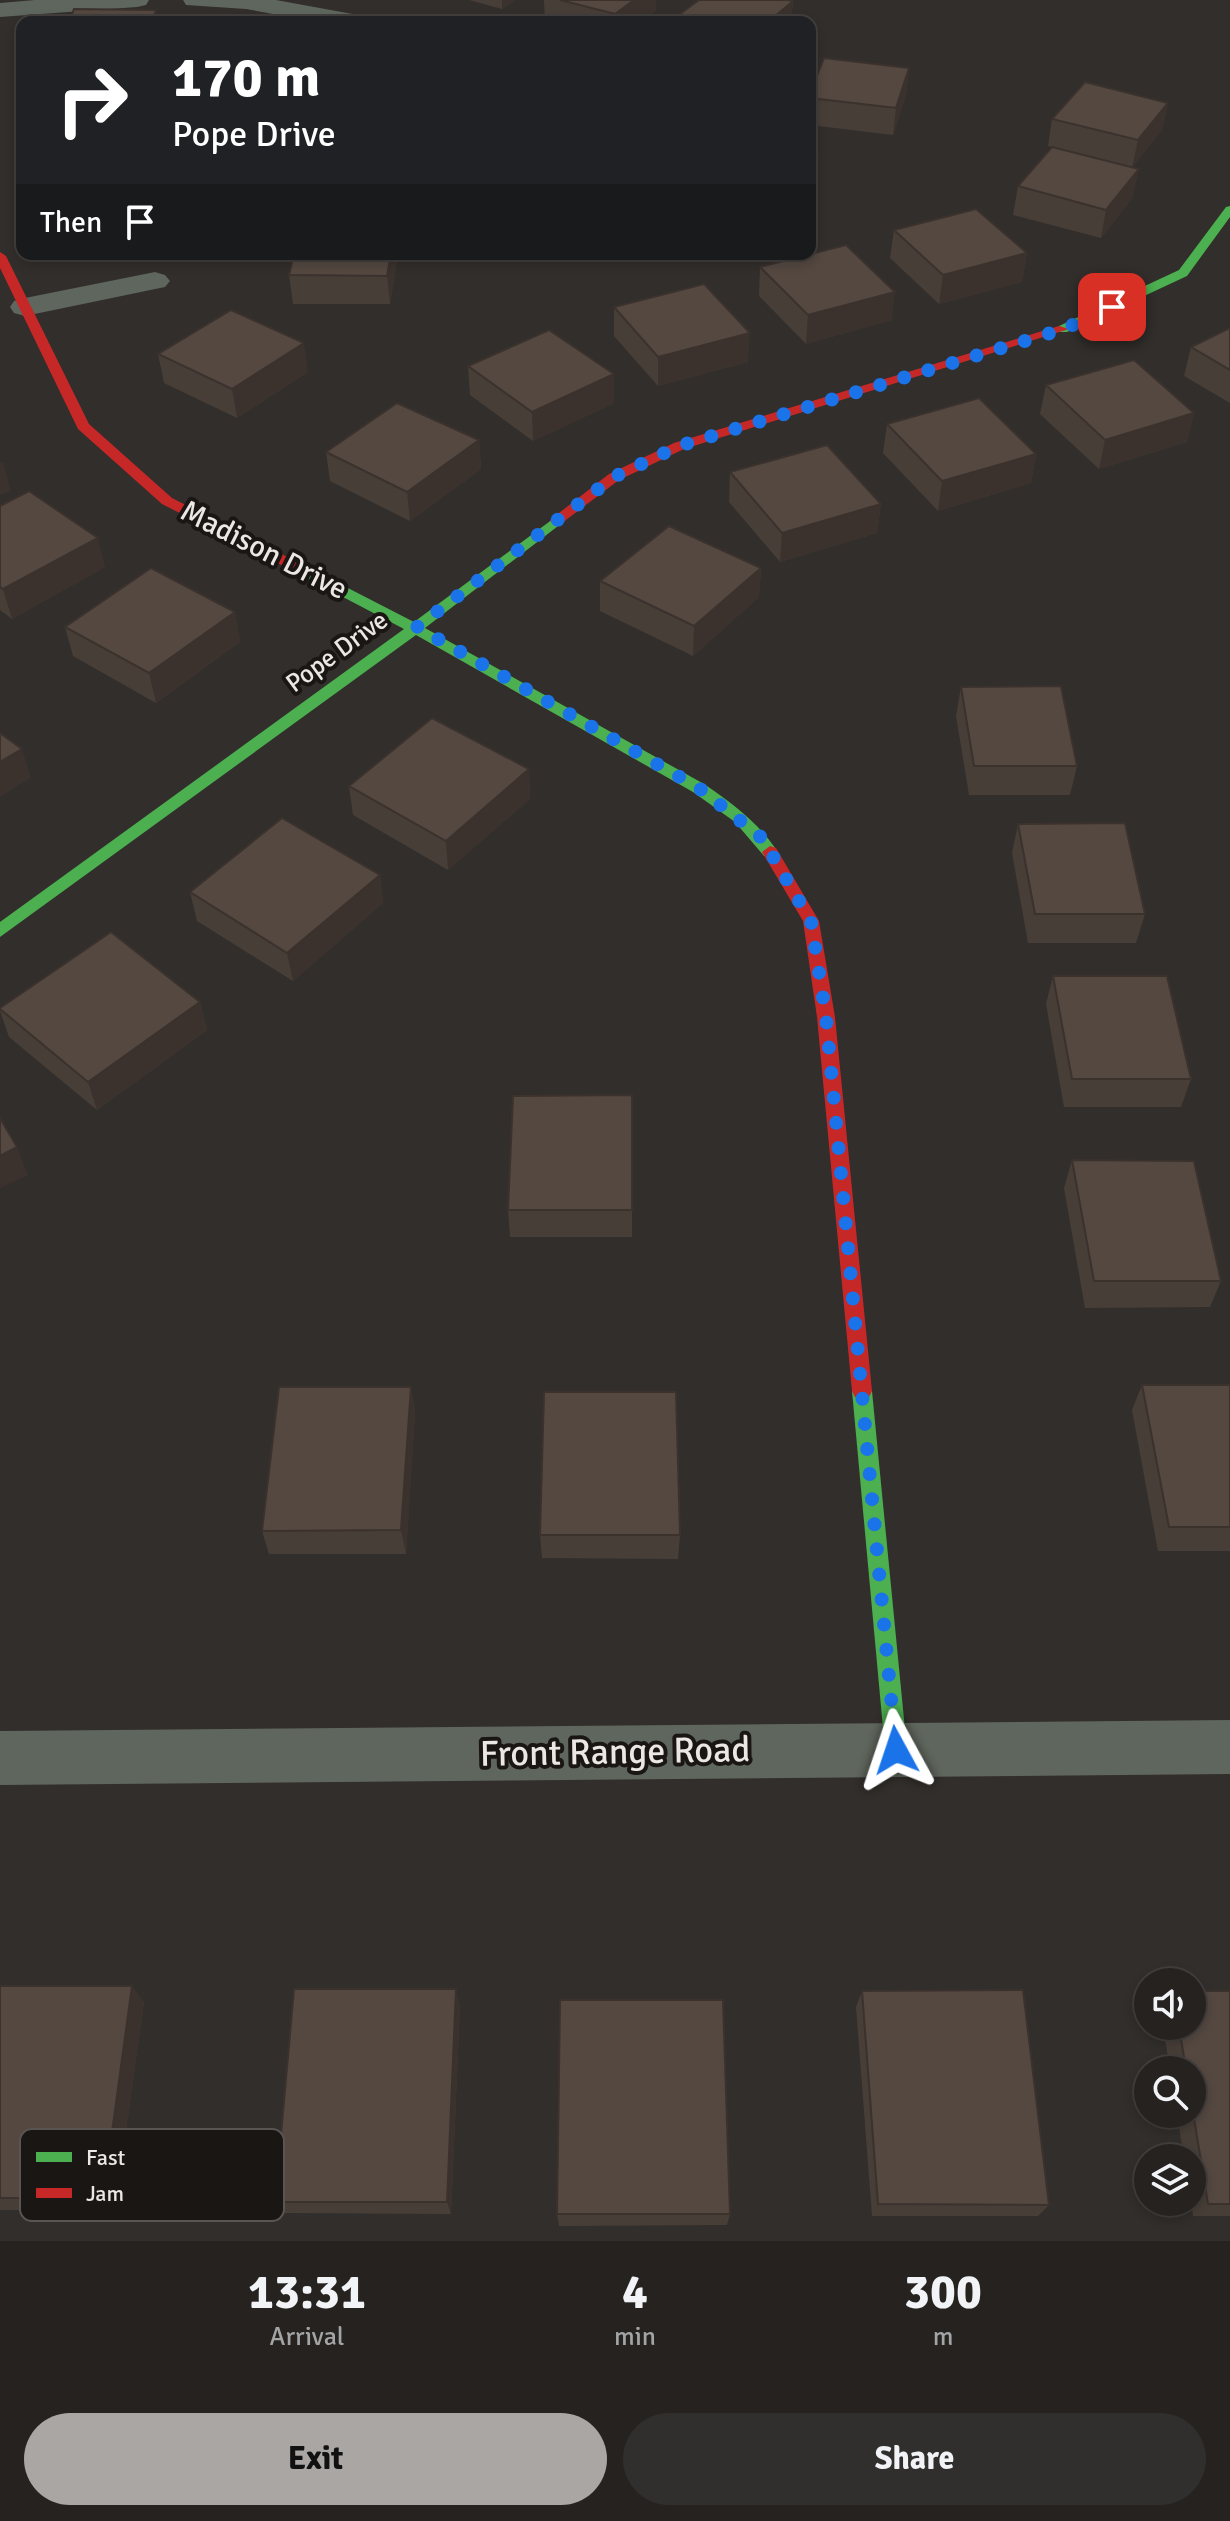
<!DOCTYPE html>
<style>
:root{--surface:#252220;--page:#312f2d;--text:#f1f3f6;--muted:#a3a4a5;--line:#423f3e;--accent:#aaa6a3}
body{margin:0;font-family:Signika,sans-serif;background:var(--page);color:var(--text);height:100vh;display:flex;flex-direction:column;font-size:30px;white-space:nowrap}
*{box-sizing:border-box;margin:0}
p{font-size:26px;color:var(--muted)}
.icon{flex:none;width:44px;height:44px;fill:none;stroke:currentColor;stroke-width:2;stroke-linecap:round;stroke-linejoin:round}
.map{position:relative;height:2241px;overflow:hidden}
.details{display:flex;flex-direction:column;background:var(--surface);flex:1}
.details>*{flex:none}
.top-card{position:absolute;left:16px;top:16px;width:800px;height:244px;border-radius:16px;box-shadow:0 4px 12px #0003,0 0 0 2px var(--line);background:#202124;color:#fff;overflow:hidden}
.tools{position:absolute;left:1134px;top:1968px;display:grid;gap:16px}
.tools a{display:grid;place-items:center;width:72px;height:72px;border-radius:50%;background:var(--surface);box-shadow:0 4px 12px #0003,0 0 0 2px var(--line);font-size:40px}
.pin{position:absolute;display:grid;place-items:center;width:68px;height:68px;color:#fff;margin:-34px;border-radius:16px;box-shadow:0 4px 12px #0006}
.me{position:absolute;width:88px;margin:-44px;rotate:355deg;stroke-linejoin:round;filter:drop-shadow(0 0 6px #0008)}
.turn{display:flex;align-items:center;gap:28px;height:168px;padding:0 24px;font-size:36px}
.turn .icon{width:104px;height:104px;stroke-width:2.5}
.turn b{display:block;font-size:56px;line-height:68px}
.then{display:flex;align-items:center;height:76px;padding:0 24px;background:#0003;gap:16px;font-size:30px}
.eta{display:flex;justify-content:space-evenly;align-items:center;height:136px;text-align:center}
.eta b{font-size:48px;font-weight:700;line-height:56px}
.button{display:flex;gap:16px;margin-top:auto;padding:16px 24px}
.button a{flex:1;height:92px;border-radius:48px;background:var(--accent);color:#111;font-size:32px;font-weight:700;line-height:92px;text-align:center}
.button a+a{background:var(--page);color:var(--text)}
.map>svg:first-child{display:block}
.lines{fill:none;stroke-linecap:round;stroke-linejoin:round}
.street{fill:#5f665d;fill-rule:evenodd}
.fast{fill:#4caf50;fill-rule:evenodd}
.jam{fill:#c62828;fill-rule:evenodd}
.wall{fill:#483e38}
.shaded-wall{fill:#3b322e}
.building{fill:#544841;stroke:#3b322e;stroke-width:2}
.route{stroke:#1a73e8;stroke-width:14;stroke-dasharray:0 25.2}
.labels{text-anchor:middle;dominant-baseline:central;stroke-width:8;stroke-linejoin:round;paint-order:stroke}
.far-street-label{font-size:26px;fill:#ebe7e4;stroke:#191614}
.street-label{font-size:30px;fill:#ebe7e4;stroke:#191614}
.near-street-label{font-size:36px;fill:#ebe7e4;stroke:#191614}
.key{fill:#191614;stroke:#585552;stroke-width:2}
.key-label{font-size:22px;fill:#ebe7e4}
</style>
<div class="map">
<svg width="1230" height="2241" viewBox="0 0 1230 2241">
<rect width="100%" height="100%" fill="#312e2b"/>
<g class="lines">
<!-- street -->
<g class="street">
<path d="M 35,0 L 149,0 L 146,5 L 137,7 L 0,17 L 0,3 Z"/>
<path d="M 183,0 L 276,0 L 358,15 L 367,17 L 370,22 L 316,22 L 246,9 L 186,5 Z"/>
<path d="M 155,272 L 165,275 L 170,281 L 165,287 L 25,316 L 14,313 L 10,307 L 14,301 L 25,298 Z"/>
<path d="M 1230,1720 L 1230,1774 L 0,1785 L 0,1731 Z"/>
</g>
<!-- fast -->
<g class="fast">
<path d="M 1230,206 L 1230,217 L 1187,276 L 1067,332 L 1059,332 L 1059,326 L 1179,270 L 1226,207 Z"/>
<path d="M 557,516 L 564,520 L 562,523 L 425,628 L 704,784 C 732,803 759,823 778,852 L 776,856 L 764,856 L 735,822 L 693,792 L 416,635 L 0,937 L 0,922 L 404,629 L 301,575 L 301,569 L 311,569 L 414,622 Z"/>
<path d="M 862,1382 L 869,1385 L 872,1391 L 907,1750 L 904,1758 L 896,1761 L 888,1758 L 885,1750 L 852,1391 L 855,1385 Z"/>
</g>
<!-- jam -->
<g class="jam">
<path d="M 0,252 L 6,256 L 89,424 L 172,498 L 311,569 L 311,575 L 301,575 L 162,504 L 78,429 L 0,268 Z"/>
<path d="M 1059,326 L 1069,329 L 684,449 L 619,480 L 562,523 L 552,523 L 550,520 L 609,474 L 674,443 Z"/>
<path d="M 770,846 L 776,848 L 819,921 L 835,1017 L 872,1391 L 869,1397 L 862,1400 L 855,1397 L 852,1391 L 817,1017 L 803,921 L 762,852 Z"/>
</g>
</g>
<!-- wall -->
<g class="wall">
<path d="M 469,0 L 515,0 L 502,9 Z"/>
<path d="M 544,0 L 560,0 L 656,10 L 640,22 L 545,22 Z"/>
<path d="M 793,1 L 791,22 L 680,22 L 680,14 Z"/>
<path d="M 909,68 L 906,95 L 893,135 L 810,125 L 810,94 Z"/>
<path d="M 1168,103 L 1162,130 L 1132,167 L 1133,197 L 1101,238 L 1013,215 L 1018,186 L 1052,147 L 1048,146 L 1052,119 Z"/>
<path d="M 894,230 L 1027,253 L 1022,282 L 939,304 L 890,258 Z"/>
<path d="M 294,254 L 398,254 L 390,304 L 293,304 L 289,275 Z"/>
<path d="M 760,267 L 892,320 L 806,344 L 759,296 Z"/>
<path d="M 614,307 L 748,362 L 658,386 L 614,336 Z"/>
<path d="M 1230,328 L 1230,403 L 1184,376 L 1191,347 Z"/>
<path d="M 158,354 L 308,372 L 237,418 L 164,383 Z"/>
<path d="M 468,366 L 614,403 L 533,441 L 470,395 Z"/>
<path d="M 1046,385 L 1194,413 L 1187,442 L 1099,469 L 1040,414 Z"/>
<path d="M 887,424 L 1036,454 L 1031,483 L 938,511 L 883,453 Z"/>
<path d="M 479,440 L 481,469 L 410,521 L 330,481 L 326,452 Z"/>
<path d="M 730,472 L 881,504 L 877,533 L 780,562 L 729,502 Z"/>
<path d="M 0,506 L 105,567 L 12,619 L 0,610 Z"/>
<path d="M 761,568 L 759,597 L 693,656 L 600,611 L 600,581 Z"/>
<path d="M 235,612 L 240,642 L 156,703 L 73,656 L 65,627 Z"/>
<path d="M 961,687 L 1077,766 L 1070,795 L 969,795 L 956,716 Z"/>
<path d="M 529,769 L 530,799 L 448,870 L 353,815 L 349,786 Z"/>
<path d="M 1018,824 L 1145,914 L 1136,943 L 1028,943 L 1012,853 Z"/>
<path d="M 380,875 L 383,903 L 293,981 L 197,921 L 190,892 Z"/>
<path d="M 1053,976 L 1191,1079 L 1181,1107 L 1064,1107 L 1046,1004 Z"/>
<path d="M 200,1002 L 207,1030 L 97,1110 L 9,1037 L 0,1011 L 0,1008 Z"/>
<path d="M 632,1095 L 632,1237 L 510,1237 L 508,1210 Z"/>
<path d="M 1072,1160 L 1221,1281 L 1210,1307 L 1085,1308 L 1064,1188 Z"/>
<path d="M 1142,1385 L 1230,1385 L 1230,1551 L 1158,1551 L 1132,1410 Z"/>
<path d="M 411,1387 L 415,1413 L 406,1554 L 269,1554 L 262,1531 Z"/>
<path d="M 540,1535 L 680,1535 L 678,1559 L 542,1558 Z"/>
<path d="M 0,1986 L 144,2002 L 115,2210 L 0,2210 Z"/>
<path d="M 862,1991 L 1049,2205 L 1038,2216 L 872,2216 L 856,2007 Z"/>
<path d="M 1230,1991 L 1230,2216 L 1193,2216 L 1191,2202 L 1192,2158 L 1184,2158 L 1177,2114 L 1192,2114 L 1192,2070 L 1170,2070 L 1163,2026 L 1192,2026 Z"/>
<path d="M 460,2006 L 451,2214 L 283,2213 L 275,2202 Z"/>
<path d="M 557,2214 L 730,2214 L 727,2225 L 559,2226 Z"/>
</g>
<!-- shaded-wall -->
<g class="shaded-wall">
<path d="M 502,0 L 515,0 L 502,9 Z"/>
<path d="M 634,0 L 656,0 L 656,10 L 640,22 L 615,22 L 615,14 Z"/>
<path d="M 793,1 L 791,22 L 768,22 Z"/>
<path d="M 156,10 L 158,22 L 152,22 Z"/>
<path d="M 909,68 L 906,95 L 893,135 L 896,108 Z"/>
<path d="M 1168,103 L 1162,130 L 1132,168 L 1138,140 Z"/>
<path d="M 818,157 L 815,185 L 810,187 L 810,160 Z"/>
<path d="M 1139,169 L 1133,197 L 1101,238 L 1106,210 Z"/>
<path d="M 1027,253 L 1022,282 L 939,304 L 943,275 Z"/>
<path d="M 391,254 L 398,254 L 390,304 L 387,276 Z"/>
<path d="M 895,292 L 892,320 L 806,344 L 808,315 Z"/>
<path d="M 750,333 L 748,362 L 658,386 L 658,357 Z"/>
<path d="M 304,343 L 308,372 L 237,418 L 232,389 Z"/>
<path d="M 614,374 L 614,403 L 533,441 L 532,412 Z"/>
<path d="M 1194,413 L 1187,442 L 1099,469 L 1105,440 Z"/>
<path d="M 479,440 L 481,469 L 410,521 L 407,492 Z"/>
<path d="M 1036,454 L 1031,483 L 938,511 L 942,481 Z"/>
<path d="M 3,462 L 11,491 L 0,495 L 0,463 Z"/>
<path d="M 881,504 L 877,533 L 780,562 L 782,533 Z"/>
<path d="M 98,538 L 105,567 L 12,619 L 3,589 Z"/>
<path d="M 761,568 L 759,597 L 693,656 L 694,626 Z"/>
<path d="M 235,612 L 240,642 L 156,703 L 149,673 Z"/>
<path d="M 22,749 L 31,778 L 0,797 L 0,762 Z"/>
<path d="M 529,769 L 530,799 L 448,870 L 446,841 Z"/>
<path d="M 380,875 L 383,903 L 293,981 L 287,953 Z"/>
<path d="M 200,1002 L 207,1030 L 97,1110 L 88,1082 Z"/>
<path d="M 17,1147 L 28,1175 L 0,1188 L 0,1156 Z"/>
<path d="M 411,1387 L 415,1413 L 406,1554 L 401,1530 Z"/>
<path d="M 132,1986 L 144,2002 L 115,2210 L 103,2198 Z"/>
<path d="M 456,1989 L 460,2006 L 451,2214 L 447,2202 Z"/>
</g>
<!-- building -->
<g class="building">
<path d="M 560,0 L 634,0 L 615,14 Z"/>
<path d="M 699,0 L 788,0 L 793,1 L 768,22 L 710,22 L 680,14 Z"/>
<path d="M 74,9 L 156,10 L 152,22 L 69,22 Z"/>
<path d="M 209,14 L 275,22 L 202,22 Z"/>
<path d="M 824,58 L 909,68 L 896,108 L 810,98 L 810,94 Z"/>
<path d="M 1085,82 L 1168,103 L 1138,140 L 1052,119 Z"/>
<path d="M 1052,147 L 1139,169 L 1106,210 L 1018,186 Z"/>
<path d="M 810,152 L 818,157 L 810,160 Z"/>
<path d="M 976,209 L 1027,253 L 943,275 L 894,230 Z"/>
<path d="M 846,245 L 895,292 L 808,315 L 760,267 Z"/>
<path d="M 294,254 L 391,254 L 387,276 L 289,275 Z"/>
<path d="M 704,284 L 750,333 L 658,357 L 614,307 Z"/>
<path d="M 231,310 L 304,343 L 232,389 L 158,354 Z"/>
<path d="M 1230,328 L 1230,370 L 1191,347 Z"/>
<path d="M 549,330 L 614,374 L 532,412 L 468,366 Z"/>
<path d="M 1134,360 L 1194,413 L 1105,440 L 1046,385 Z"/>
<path d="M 979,398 L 1036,454 L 942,481 L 887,424 Z"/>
<path d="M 397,403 L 479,440 L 407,492 L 326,452 Z"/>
<path d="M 827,445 L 881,504 L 782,533 L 730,472 Z"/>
<path d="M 29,491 L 98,538 L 3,589 L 0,587 L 0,506 Z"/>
<path d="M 669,526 L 761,568 L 694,626 L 600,581 Z"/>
<path d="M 151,568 L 235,612 L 149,673 L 65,627 Z"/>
<path d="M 1061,686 L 1077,766 L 974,766 L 961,687 Z"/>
<path d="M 432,718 L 529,769 L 446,841 L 349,786 Z"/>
<path d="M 0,733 L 22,749 L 0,762 Z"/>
<path d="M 282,818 L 380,875 L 287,953 L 190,892 Z"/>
<path d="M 1125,823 L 1145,914 L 1035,914 L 1018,824 Z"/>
<path d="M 111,932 L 200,1002 L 88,1082 L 0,1009 L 0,1008 Z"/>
<path d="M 1053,976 L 1167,976 L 1191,1079 L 1072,1079 Z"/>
<path d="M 632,1095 L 632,1210 L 508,1210 L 513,1096 Z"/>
<path d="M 0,1118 L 17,1147 L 0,1156 Z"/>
<path d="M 1072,1160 L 1194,1161 L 1221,1281 L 1094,1281 Z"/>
<path d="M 1142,1385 L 1230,1385 L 1230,1527 L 1169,1527 Z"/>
<path d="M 279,1387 L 411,1387 L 401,1530 L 262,1531 Z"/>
<path d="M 544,1392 L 676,1392 L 680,1535 L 540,1535 Z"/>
<path d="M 0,1986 L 132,1986 L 103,2198 L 0,2198 Z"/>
<path d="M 294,1989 L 456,1989 L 447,2202 L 275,2202 Z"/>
<path d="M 1023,1990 L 1049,2205 L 878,2204 L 862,1991 Z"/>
<path d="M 1192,1991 L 1230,1991 L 1230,2204 L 1208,2204 L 1192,2106 L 1192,2070 L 1186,2070 L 1179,2026 L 1192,2026 Z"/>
<path d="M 560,2000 L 723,2000 L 730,2214 L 557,2214 Z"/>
</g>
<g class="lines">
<!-- route -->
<path class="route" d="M 896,1750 L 826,1017 L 811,921 L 762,838 L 699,788 L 417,627 L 614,477 L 679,446 L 1064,329 L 1112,307"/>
</g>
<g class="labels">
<!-- far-street labels -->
<g class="far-street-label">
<text transform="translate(337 652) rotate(-36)">Pope Drive</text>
</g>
<!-- street labels -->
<g class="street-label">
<text transform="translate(264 550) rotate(27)">Madison Drive</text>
</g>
<!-- near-street labels -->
<g class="near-street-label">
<text transform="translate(615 1752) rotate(-1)">Front Range Road</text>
</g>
</g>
<!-- legend -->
<rect x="20" y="2129" width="264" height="92" rx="12" class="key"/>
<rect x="36" y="2152" width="36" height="10" fill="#4caf50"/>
<rect x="36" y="2188" width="36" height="10" fill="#c62828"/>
<g class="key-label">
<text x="86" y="2165">Fast</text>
<text x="86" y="2201">Jam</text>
</g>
</svg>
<div class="tools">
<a><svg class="icon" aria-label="sound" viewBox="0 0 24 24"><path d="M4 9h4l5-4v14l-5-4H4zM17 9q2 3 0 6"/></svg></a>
<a><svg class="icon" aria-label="search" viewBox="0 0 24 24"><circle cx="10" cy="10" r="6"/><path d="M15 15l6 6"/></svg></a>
<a><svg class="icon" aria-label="layers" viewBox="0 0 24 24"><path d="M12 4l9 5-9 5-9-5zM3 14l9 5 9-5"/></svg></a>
</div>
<div class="pin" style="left:1112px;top:307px;background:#d93025"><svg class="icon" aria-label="arrive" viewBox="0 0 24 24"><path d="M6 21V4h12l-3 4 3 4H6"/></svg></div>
<svg class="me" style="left:896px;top:1750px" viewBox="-20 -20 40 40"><path d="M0-17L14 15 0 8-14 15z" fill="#1a73e8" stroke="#fff" stroke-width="4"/></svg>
<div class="top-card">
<div class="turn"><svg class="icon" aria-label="right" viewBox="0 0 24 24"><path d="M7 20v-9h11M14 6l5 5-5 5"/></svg><div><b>170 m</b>Pope Drive</div></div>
<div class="then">Then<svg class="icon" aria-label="arrive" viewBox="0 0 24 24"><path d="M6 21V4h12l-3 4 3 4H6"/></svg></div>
</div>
</div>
<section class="details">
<div class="eta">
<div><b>13:31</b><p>Arrival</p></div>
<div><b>4</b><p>min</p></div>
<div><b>300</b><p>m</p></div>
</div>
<div class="button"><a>Exit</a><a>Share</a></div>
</section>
